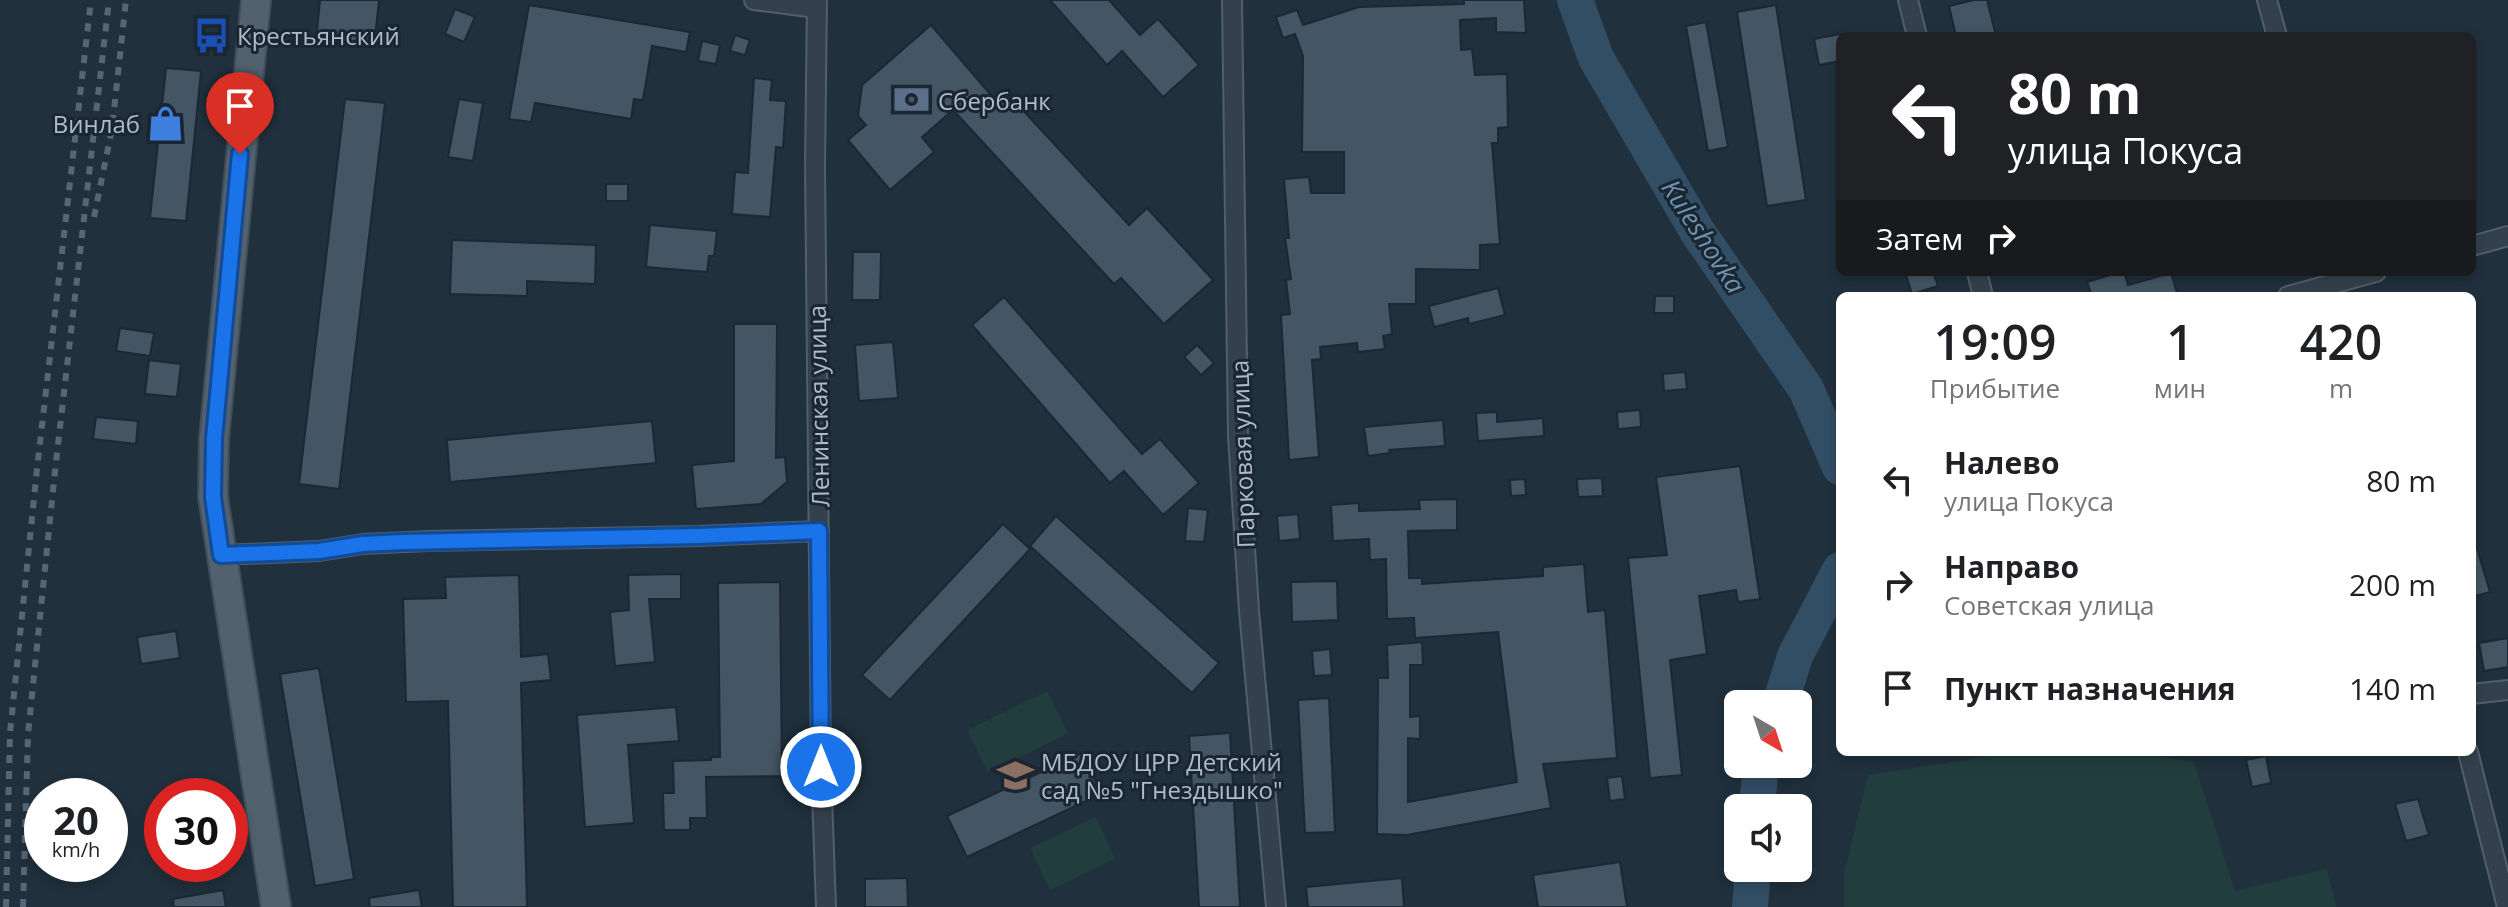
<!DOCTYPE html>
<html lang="ru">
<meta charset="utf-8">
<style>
:root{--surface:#fff;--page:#f2f2f2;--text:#202124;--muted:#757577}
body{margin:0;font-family:"Open Sans",sans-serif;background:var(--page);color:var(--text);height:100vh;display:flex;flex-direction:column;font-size:30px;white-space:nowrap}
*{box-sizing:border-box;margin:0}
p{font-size:26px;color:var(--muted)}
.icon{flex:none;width:44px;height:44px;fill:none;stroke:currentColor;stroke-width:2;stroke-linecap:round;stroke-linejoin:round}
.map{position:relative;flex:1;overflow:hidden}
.sheet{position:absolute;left:1836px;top:292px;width:640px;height:464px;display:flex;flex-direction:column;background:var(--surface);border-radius:12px;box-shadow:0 4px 12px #0003}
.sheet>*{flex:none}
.top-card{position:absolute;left:1836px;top:32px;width:640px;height:244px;border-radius:12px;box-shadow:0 4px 12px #0003;background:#202124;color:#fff;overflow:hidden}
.needle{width:52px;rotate:141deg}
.buttons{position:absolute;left:1724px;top:690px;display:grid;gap:16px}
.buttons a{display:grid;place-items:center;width:88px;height:88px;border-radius:12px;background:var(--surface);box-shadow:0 4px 12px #0003;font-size:40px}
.speed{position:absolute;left:24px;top:778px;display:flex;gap:16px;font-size:40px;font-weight:700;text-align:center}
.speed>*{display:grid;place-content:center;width:104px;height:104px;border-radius:50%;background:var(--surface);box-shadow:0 4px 12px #0003;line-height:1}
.speed small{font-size:20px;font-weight:400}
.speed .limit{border:12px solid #d22;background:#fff;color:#111}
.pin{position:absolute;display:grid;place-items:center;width:68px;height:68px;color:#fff;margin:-82px -34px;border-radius:50% 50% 50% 0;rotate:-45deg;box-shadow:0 0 8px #0007}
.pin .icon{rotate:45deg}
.me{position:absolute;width:88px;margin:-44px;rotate:0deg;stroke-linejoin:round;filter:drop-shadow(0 0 6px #0008)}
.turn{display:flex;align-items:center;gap:28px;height:168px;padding:0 40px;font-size:36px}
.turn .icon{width:104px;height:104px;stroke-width:2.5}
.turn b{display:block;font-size:56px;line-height:68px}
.then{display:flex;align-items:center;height:76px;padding:0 40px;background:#0003;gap:16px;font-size:30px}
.eta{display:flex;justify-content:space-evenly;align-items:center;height:136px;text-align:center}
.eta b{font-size:48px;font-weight:600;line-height:56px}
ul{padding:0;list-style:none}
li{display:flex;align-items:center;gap:24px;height:104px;padding:0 40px}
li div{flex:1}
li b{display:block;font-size:30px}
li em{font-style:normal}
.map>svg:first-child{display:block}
.green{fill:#223d3d}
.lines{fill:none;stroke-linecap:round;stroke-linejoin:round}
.river{stroke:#324e65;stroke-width:36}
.building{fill:#445663;stroke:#1c2833;stroke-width:2}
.street-casing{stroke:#525f6a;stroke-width:22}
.primary-casing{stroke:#414d58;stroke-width:32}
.street{stroke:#34414c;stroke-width:18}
.primary{stroke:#52616d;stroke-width:28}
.rail{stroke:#566674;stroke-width:6;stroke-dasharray:8 8;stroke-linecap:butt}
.route-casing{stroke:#114b97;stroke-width:20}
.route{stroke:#1a73e8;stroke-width:14}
.labels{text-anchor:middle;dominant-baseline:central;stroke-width:6;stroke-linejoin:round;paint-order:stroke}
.poi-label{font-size:24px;fill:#afbcc8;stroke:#1a2631;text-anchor:start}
.street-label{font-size:24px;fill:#afbcc8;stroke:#1a2631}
.water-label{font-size:26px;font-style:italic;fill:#6d92ae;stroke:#1a2631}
</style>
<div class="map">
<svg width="2508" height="907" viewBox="0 0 2508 907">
<rect width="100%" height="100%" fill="#20303c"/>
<!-- green -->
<g class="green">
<path d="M 1047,691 L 1068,733 L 988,773 L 967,730 Z"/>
<path d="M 2017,752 L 2132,752 L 2194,762 L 2235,891 L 2327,869 L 2336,907 L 1844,907 L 1844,874 L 1868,775 Z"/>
<path d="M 1096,817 L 1115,859 L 1050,890 L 1030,848 Z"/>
</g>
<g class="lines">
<!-- river -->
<g class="river">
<path d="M 1575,0 L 1596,58 L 1697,231 L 1806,389 L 1840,467"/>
<path d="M 1780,704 L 1795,656 L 1840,570"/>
<path d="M 1757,808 L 1761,764"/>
<path d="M 1750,907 L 1753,868"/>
</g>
</g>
<!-- building -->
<g class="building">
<path d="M 320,0 L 379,0 L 374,47 L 316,41 Z"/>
<path d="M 1050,0 L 1109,0 L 1140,35 L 1158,19 L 1199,65 L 1163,97 L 1122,51 L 1107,65 Z"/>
<path d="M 1464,0 L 1524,0 L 1526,33 L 1496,32 L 1496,18 L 1460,20 L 1461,50 L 1472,49 L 1475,75 L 1507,74 L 1508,127 L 1498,128 L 1498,143 L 1492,143 L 1500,244 L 1480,245 L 1480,270 L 1416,269 L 1416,304 L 1389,304 L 1392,334 L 1383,336 L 1385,349 L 1358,352 L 1357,343 L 1320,347 L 1321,359 L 1312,360 L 1319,457 L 1289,460 L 1281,315 L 1290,314 L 1286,280 L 1291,279 L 1285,238 L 1289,238 L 1284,179 L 1309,177 L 1311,193 L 1344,193 L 1344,152 L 1302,152 L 1303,56 L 1295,34 L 1283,38 L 1276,17 L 1297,10 L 1303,25 L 1359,7 L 1464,4 Z"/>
<path d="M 1974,0 L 1987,0 L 1996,36 L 1956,36 L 1949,6 Z"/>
<path d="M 529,5 L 690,32 L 686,52 L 652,46 L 643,100 L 634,99 L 631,119 L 535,103 L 531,122 L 509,119 Z"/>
<path d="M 1776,5 L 1806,200 L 1767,206 L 1737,12 Z"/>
<path d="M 455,9 L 475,17 L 464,42 L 445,34 Z"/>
<path d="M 1706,22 L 1728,147 L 1708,151 L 1686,26 Z"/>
<path d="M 931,25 L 996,101 L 1006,92 L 1129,225 L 1147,208 L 1213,280 L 1164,324 L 1121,278 L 1114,284 L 953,110 L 922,137 L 934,152 L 890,190 L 848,140 L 866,125 L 858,116 L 862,85 Z"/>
<path d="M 1840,34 L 1840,61 L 1819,65 L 1814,39 Z"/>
<path d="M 735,35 L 750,40 L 745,55 L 730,51 Z"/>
<path d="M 702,41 L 720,45 L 716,64 L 698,61 Z"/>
<path d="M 166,68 L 201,71 L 186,221 L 150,218 Z"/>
<path d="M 754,78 L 772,80 L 770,100 L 786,101 L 783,148 L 776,147 L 770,217 L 732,214 L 735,172 L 748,173 Z"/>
<path d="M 345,99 L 385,103 L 339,489 L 299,484 Z"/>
<path d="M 459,99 L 483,103 L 473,161 L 448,157 Z"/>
<rect x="606" y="184" width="22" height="17"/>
<path d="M 650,225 L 717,231 L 714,256 L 709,256 L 707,272 L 646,267 Z"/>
<path d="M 452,240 L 596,245 L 595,284 L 527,281 L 527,296 L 450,294 Z"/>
<path d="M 853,252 L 881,252 L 880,300 L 852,300 Z"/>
<path d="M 1905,272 L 1933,272 L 1938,286 L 1912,294 Z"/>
<path d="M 2120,272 L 2124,272 L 2128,285 L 2171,273 L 2178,296 L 2092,296 L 2087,282 Z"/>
<path d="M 1498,288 L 1505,315 L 1469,324 L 1468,318 L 1434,327 L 1429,306 Z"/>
<path d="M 1655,296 L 1674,296 L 1674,313 L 1654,313 Z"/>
<path d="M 1004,297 L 1142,454 L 1160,439 L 1199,483 L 1163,515 L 1124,471 L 1110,483 L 972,325 Z"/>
<path d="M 734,324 L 777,324 L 776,458 L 785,457 L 787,482 L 761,504 L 696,509 L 692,465 L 734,461 Z"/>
<path d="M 120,328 L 154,333 L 150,356 L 116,351 Z"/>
<path d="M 893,342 L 898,398 L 859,401 L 855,345 Z"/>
<path d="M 1197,345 L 1214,363 L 1201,375 L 1184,357 Z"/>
<path d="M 149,360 L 181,364 L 177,397 L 145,394 Z"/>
<path d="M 1685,372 L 1687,389 L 1664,391 L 1663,374 Z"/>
<path d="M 1640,410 L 1641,427 L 1618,429 L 1617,412 Z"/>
<path d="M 1497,412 L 1497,422 L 1543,418 L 1544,436 L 1478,441 L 1476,413 Z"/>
<path d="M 96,417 L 138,421 L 136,444 L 93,439 Z"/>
<path d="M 1443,420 L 1445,446 L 1389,450 L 1390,453 L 1368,456 L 1364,427 Z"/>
<path d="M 652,421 L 656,463 L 450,482 L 447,440 Z"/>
<path d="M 1740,466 L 1760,599 L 1738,602 L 1736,590 L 1699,596 L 1707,654 L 1670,660 L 1682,775 L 1650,778 L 1628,558 L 1667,555 L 1656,477 Z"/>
<path d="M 1602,478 L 1603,496 L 1578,497 L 1577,479 Z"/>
<path d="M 1525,479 L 1526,495 L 1511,496 L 1510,480 Z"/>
<path d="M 1457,499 L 1457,530 L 1408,531 L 1409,578 L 1422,578 L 1422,584 L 1543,576 L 1543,567 L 1584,564 L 1588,612 L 1605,610 L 1617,758 L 1543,764 L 1551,808 L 1407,835 L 1377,834 L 1378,678 L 1388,678 L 1387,645 L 1422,642 L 1423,665 L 1410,665 L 1410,717 L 1420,716 L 1420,739 L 1408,738 L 1408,802 L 1517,782 L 1498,632 L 1415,638 L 1414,618 L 1387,619 L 1386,559 L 1370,560 L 1369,539 L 1333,541 L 1331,505 L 1359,503 L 1359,511 L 1420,509 L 1419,500 Z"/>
<path d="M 1188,508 L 1208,510 L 1204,542 L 1185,541 Z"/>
<path d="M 1298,514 L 1300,539 L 1279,541 L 1277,516 Z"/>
<path d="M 1056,516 L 1219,663 L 1192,693 L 1030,546 Z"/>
<path d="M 1003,524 L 1030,549 L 890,700 L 862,675 Z"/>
<path d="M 2476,545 L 2490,592 L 2472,597 L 2472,546 Z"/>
<path d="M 681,574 L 681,599 L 649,599 L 655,662 L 615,666 L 610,612 L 629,610 L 628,575 Z"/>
<path d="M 519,575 L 521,657 L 548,654 L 551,680 L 521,683 L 527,907 L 453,907 L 448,701 L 406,702 L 403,599 L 446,598 L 445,577 Z"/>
<path d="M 1337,581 L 1338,620 L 1292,622 L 1291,582 Z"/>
<path d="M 780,582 L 782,776 L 706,777 L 707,818 L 690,818 L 690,830 L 664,830 L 663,793 L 674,793 L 673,761 L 711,760 L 711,757 L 720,757 L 718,583 Z"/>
<path d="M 176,631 L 180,658 L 141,664 L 137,637 Z"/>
<path d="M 2508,638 L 2508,667 L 2484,671 L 2479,643 Z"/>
<path d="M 1330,649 L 1332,675 L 1314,676 L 1312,651 Z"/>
<path d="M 319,668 L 354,879 L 315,886 L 280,674 Z"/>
<path d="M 1329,698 L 1335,832 L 1305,833 L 1298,700 Z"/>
<path d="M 676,707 L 679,741 L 628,745 L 634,823 L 585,827 L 577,715 Z"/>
<path d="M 1230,733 L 1240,907 L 1199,907 L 1189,736 Z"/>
<path d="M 1082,753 L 1101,794 L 967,857 L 947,816 Z"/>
<path d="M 2266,756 L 2271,783 L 2252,787 L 2246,760 Z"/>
<path d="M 1622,776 L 1625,799 L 1610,801 L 1607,778 Z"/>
<path d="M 2418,799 L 2429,835 L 2406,841 L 2395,804 Z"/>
<path d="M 1620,862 L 1627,907 L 1538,907 L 1533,875 Z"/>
<path d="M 907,878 L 908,907 L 865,907 L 865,879 Z"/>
<path d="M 1402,878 L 1404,907 L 1308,907 L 1306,887 Z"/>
<path d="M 223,890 L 226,907 L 174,907 L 173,899 Z"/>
<path d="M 419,890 L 422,907 L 370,907 L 369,898 Z"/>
</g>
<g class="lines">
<defs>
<g id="street">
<path d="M 754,0 L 816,8"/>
<path d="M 817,0 L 815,166 L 821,767 L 826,907"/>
<path d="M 1232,0 L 1238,436 L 1249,611 L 1276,907"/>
<path d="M 1908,0 L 1917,36"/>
<path d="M 2267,0 L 2277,36"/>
<path d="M 2472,246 L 2508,236"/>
<path d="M 1977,272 L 1983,296"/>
<path d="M 2288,296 L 2376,272"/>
<path d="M 221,555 L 319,551 L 363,544 L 429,541 L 699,536 L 819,531"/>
<path d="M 2472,694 L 2508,690"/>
<path d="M 2468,752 L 2507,907"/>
</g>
<path id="primary" d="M 256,0 L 214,439 L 213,497 L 276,907"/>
</defs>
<!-- street casing -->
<use href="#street" class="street-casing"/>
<!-- primary casing -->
<use href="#primary" class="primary-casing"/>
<!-- street -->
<use href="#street" class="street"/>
<!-- primary -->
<use href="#primary" class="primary"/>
<!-- rail -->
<g class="rail">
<path d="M 94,217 L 112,129 L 126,0"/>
<path d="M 6,907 L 10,733 L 37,469 L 91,0"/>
<path d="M 23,907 L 28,734 L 55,471 L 109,0"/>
</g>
</g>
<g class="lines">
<defs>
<path id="route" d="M 240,154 L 214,439 L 213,497 L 221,555 L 319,551 L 363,544 L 403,542 L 699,536 L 819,531 L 821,767"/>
</defs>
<!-- route casing -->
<use href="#route" class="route-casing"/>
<!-- route -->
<use href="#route" class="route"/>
</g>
<!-- icons -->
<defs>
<symbol id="bus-bare" viewBox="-9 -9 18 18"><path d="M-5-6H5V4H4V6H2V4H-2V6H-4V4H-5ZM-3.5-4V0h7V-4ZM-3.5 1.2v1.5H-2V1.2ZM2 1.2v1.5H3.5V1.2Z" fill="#1a4fb4" stroke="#1a2631" stroke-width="2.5" paint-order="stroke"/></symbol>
<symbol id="bank-bare" viewBox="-9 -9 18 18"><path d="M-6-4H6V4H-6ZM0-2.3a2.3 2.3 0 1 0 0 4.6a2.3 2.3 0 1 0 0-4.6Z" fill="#5c6f8a" stroke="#1a2631" stroke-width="2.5" paint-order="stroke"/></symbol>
<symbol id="shop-bare" viewBox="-9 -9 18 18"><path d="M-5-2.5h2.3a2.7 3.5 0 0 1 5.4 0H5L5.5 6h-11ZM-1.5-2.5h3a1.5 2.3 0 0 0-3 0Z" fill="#3f7fe0" stroke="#1a2631" stroke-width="2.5" paint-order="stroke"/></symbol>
<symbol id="school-bare" viewBox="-9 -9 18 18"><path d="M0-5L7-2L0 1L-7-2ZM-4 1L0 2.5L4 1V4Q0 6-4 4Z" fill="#8d6e63" stroke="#1a2631" stroke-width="2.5" paint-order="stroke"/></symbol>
</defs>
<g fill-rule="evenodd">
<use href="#bus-bare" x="186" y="10" width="51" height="51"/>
<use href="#bank-bare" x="886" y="74" width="51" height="51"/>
<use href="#shop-bare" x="140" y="98" width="51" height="51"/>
<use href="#school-bare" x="990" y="750" width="51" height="51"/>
</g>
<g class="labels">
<!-- poi labels -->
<g class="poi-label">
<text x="237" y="35">Крестьянский</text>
<text x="938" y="100">Сбербанк</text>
<text x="140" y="123" text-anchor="end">Винлаб</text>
<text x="1041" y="761">МБДОУ ЦРР Детский<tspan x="1041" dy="28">сад №5 "Гнездышко"</tspan></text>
</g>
<!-- street labels -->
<g class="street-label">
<text transform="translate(818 406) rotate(-91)">Ленинская улица</text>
<text transform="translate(1242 454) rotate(-92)">Парковая улица</text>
</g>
<!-- water labels -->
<g class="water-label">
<text transform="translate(1704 236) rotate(57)">Kuleshovka</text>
</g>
</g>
</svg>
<div class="buttons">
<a><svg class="needle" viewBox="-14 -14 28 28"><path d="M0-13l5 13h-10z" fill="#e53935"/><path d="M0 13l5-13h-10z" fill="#757577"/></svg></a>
<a><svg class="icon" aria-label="sound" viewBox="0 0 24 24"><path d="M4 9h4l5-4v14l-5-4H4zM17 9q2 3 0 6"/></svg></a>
</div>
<div class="speed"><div>20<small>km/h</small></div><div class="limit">30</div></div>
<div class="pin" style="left:240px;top:154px;background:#d93025"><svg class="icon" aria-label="arrive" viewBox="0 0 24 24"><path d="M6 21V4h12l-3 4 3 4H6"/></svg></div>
<svg class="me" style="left:821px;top:767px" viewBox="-20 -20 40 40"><circle r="17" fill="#1a73e8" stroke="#fff" stroke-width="3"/><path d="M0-11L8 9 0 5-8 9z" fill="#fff"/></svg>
<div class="top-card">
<div class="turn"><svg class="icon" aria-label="left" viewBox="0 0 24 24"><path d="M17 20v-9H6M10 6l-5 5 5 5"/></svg><div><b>80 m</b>улица Покуса</div></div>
<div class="then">Затем<svg class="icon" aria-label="right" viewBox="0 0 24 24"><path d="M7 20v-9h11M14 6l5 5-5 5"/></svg></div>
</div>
<section class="sheet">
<div class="eta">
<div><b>19:09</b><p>Прибытие</p></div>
<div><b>1</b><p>мин</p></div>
<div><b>420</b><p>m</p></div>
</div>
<ul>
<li><svg class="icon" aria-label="left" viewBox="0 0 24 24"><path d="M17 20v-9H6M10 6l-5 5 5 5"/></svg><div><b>Налево</b><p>улица Покуса</p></div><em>80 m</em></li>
<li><svg class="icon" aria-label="right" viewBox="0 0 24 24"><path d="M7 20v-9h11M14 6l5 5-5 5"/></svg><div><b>Направо</b><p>Советская улица</p></div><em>200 m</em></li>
<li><svg class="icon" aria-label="arrive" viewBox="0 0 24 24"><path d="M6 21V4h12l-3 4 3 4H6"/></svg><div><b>Пункт назначения</b></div><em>140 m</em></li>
</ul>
</section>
</div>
